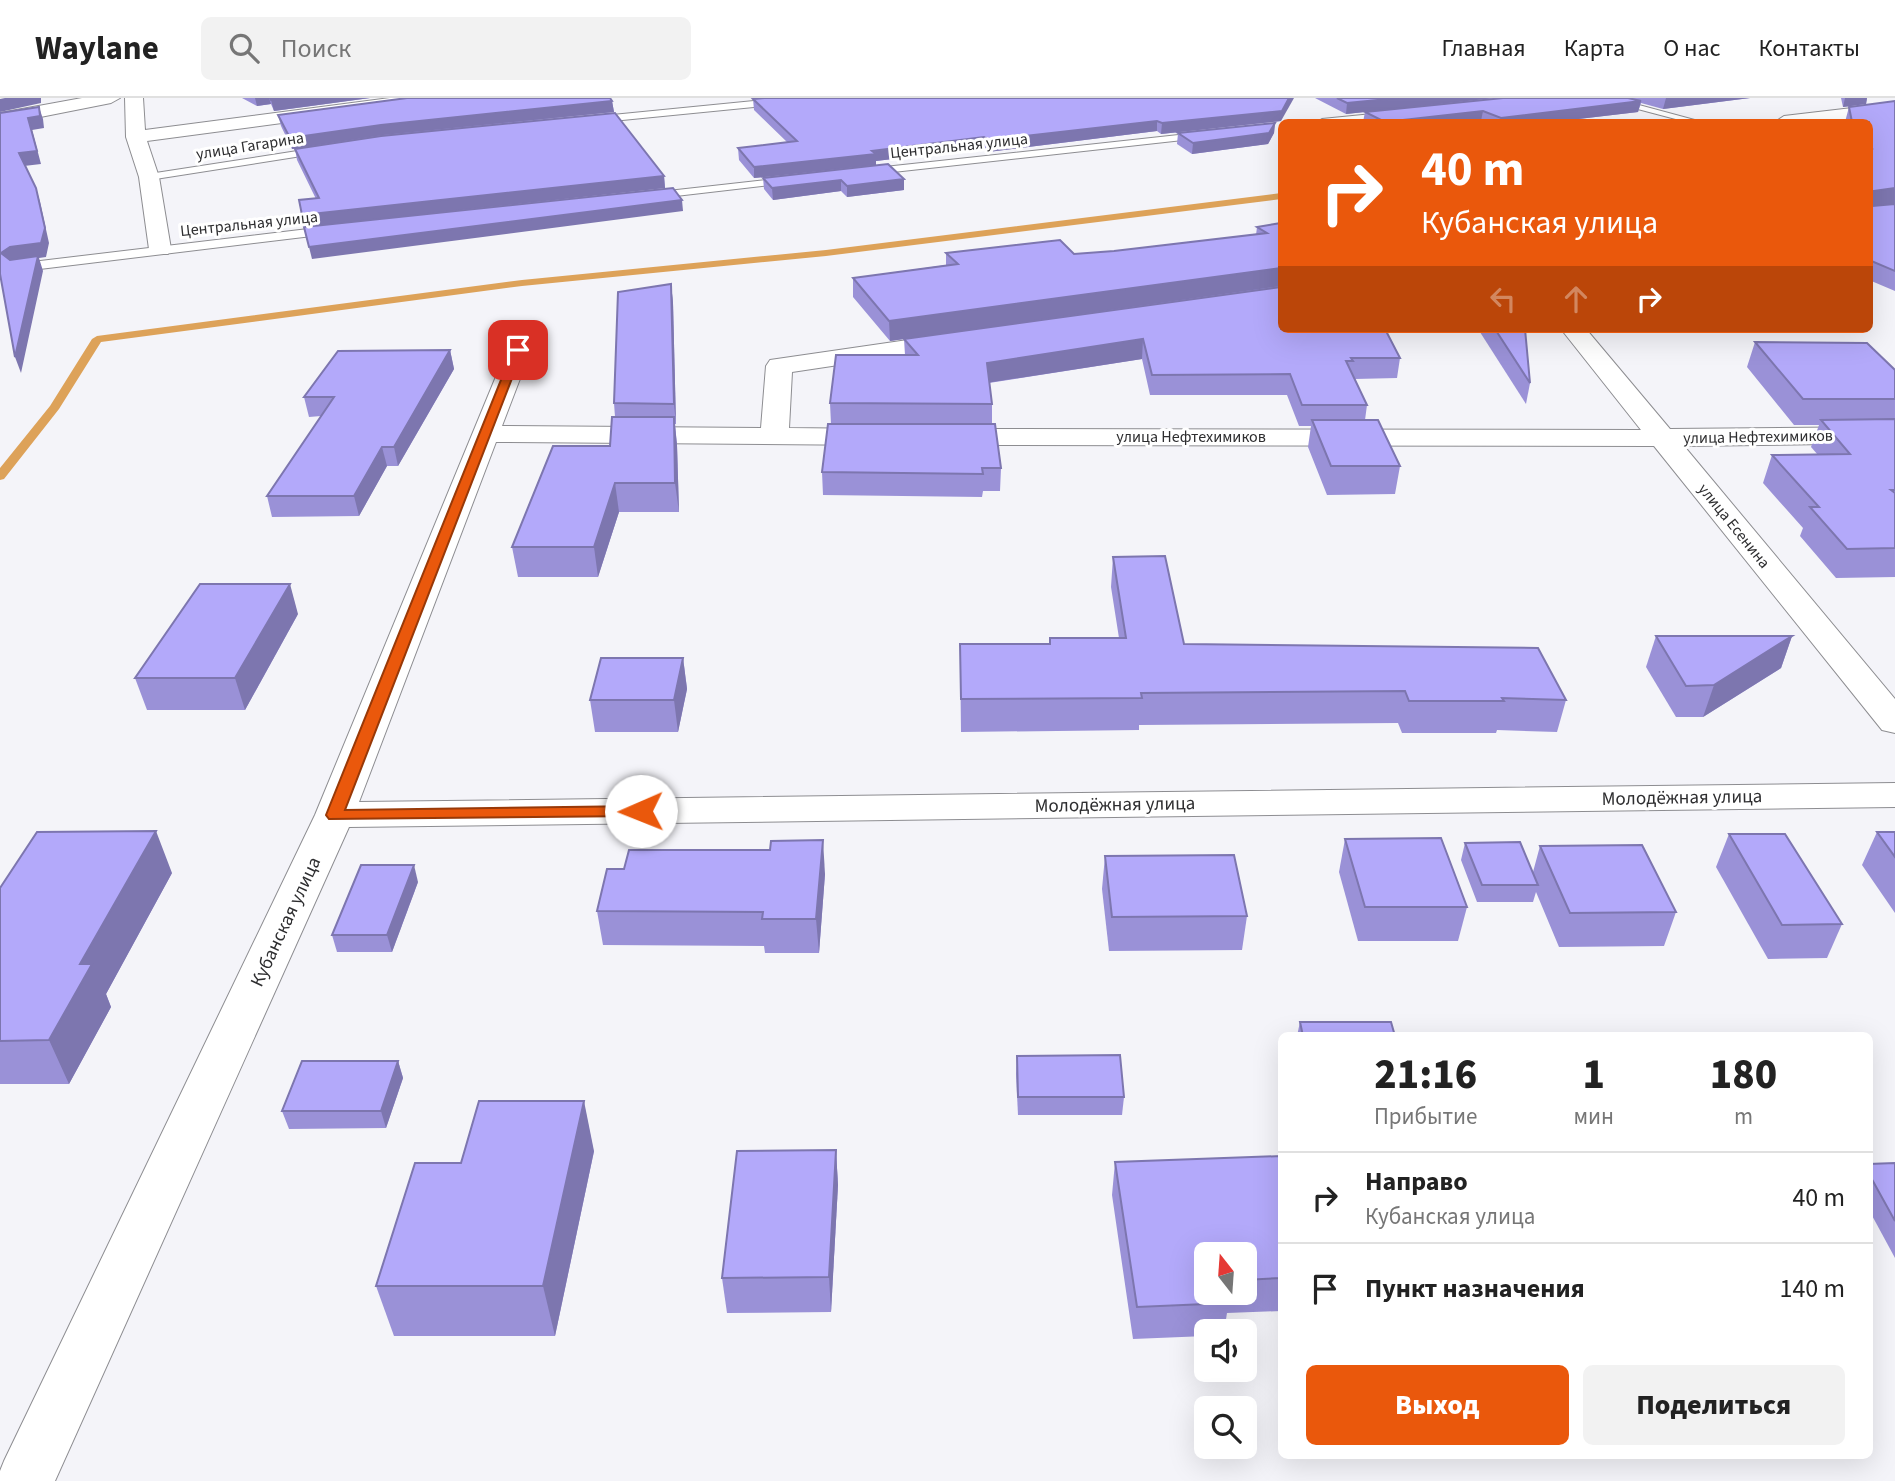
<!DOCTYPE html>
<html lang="ru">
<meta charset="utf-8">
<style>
:root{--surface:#fff;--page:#f2f2f2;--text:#222;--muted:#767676;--line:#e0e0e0;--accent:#ea580c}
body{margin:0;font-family:"Source Sans 3",sans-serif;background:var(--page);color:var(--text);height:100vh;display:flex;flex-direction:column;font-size:26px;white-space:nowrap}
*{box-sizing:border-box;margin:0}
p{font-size:23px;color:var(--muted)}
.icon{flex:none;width:38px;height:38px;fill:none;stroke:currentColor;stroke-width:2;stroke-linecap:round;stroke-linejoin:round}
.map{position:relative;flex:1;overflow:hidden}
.details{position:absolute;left:1278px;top:934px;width:595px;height:427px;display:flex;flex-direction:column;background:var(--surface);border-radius:10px;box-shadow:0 7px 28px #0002}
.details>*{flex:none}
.hud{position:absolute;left:1278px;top:21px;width:595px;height:214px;border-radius:10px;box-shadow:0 7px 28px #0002;background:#ea580c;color:#fff;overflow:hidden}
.needle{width:46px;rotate:343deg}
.buttons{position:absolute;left:1194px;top:1144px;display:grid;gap:14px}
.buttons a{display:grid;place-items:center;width:63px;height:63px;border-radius:10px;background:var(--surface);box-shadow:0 7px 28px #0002;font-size:35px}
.pin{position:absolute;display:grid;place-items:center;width:60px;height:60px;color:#fff;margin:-30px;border-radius:14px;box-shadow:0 4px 10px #0006}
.me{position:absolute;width:77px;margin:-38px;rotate:269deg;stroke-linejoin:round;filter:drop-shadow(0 0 5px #0008)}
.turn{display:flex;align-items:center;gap:24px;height:147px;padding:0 28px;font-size:32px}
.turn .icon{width:91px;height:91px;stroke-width:2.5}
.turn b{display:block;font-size:49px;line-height:60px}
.lanes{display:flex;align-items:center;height:66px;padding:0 28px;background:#0003;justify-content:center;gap:35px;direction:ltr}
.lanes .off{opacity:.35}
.eta{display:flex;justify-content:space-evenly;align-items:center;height:119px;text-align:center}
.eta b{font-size:42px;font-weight:800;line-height:49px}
.primary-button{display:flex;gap:14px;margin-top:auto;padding:14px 28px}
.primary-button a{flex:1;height:80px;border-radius:10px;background:var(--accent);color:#fff;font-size:28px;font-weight:800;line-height:80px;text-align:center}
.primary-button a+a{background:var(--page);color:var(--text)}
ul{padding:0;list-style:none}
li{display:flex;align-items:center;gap:21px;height:91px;padding:0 28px;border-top:2px solid var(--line)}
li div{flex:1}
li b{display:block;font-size:26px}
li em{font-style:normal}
header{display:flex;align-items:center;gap:42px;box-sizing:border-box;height:98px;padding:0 35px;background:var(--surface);border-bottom:2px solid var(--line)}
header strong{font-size:33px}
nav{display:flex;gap:38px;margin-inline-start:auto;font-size:24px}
.search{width:490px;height:63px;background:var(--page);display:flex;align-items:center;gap:18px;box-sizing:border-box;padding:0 24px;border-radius:10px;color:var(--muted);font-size:26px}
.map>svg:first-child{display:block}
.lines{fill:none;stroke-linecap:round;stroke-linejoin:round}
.stream{fill:#dda259;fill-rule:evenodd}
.lane-casing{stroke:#8d8d91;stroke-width:2}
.street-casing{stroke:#8d8d91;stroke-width:2}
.lane{fill:#fff;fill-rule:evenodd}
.street{fill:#fff;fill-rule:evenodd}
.wall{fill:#9a91d7;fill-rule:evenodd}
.shaded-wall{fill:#7d76af}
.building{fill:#b3a9fa;stroke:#7d76af;stroke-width:2}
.route{fill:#ea580c;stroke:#983908;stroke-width:2}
.labels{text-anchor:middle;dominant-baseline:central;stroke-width:6;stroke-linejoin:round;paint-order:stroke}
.far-street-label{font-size:16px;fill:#2e2e30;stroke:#fff}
.street-label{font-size:19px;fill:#2e2e30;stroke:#fff}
</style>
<header>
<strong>Waylane</strong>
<div class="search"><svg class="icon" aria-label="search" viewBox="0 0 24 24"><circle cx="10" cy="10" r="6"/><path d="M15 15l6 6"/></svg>Поиск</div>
<nav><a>Главная</a><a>Карта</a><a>О нас</a><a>Контакты</a></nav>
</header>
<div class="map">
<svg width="1895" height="1383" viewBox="0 0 1895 1383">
<rect width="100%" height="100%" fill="#f4f4f9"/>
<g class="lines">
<!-- stream -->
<path class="stream" d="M 1281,95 L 1281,101 L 826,158 L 522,188 L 101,244 L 59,311 L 4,381 L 0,382 L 0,370 L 50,308 L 92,241 L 97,238 L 522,182 L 826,152 Z"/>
<defs>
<g id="lane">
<path d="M 784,0 L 819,0 L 814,3 L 592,25 L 587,22 L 592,19 Z"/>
<path d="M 1596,0 L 1613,0 L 1702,24 L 1687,24 Z"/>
<path d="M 1393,14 L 1397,15 L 1397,19 L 1348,24 L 1317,24 L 1322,21 Z"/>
<path d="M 1206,34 L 1210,35 L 1210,39 L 866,77 L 860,74 L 866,71 Z"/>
<path d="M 323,49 L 327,50 L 327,54 L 149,82 L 143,79 L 149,76 Z"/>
<path d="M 792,79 L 796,80 L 796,84 L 650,101 L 644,98 L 650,95 Z"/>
<path d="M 333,128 L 337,129 L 337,135 L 15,174 L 9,170 L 15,166 Z"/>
</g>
<g id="street">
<path d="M 82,0 L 120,0 L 111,5 L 0,27 L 0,15 Z"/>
<path d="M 125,0 L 143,0 L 145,32 L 390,0 L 440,0 L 431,5 L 147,43 L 159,79 L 171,151 L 168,156 L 152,156 L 149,151 L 139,79 L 126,39 Z"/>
<path d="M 1895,5 L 1895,15 L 1824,24 L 1775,24 L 1784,18 Z"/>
<path d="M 1561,231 L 1586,231 L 1670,331 L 1895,329 L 1895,345 L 1684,348 L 1895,601 L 1895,635 L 1882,632 L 1654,348 L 945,347 L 935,345 L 931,339 L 935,333 L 945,331 L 1641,332 Z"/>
<path d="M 956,235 L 965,238 L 969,243 L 965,248 L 792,274 L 789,330 L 878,331 L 888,333 L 892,339 L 888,345 L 878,347 L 496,344 L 359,704 L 1895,685 L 1895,709 L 349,729 L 55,1383 L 0,1383 L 0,1373 L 4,1363 L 315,717 L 509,247 L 518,244 L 527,247 L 531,252 L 502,328 L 761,330 L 766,268 L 770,262 Z"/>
</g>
</defs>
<!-- lane casing -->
<use href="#lane" class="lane-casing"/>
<!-- street casing -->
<use href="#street" class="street-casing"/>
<!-- lane -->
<use href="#lane" class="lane"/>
<!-- street -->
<use href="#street" class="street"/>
</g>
<!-- wall -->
<g class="wall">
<path d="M 242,0 L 370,0 L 274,13 L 271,6 L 257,8 Z"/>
<path d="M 1315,0 L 1495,0 L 1346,16 Z"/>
<path d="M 1503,0 L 1750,0 L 1663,11 L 1641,5 L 1638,14 L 1553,24 L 1484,24 L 1481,23 L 1472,24 L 1363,24 L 1365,14 Z"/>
<path d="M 1841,0 L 1867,0 L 1866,6 L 1843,9 Z"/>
<path d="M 753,1 L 1281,23 L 1161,36 L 1157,33 L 988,54 L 984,50 L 876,63 L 876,67 L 754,80 L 739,62 L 738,50 L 788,45 L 754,12 Z"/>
<path d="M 612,3 L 614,14 L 382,38 L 664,78 L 665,90 L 305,129 L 316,101 L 297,62 L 295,51 L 292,51 L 281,28 L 278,17 Z"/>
<path d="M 1895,3 L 1895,193 L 1869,182 L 1869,24 L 1845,24 L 1849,9 Z"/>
<path d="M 1275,25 L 1274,35 L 1268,46 L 1192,56 L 1177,46 L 1178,35 Z"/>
<path d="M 763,80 L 904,81 L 904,92 L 847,99 L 841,93 L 773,102 L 764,91 Z"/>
<path d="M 1281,125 L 1281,189 L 1387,234 L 1400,260 L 1397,280 L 1355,281 L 1367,307 L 1365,322 L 1400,368 L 1395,396 L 1327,397 L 1308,349 L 1311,328 L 1299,328 L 1287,297 L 1150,297 L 1142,261 L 989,285 L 992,306 L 992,326 L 1001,370 L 1000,393 L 983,393 L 982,399 L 823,397 L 822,374 L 831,326 L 830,305 L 905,257 L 904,241 L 890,243 L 853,199 L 853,180 L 946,167 L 946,155 L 1074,156 L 1114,153 L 1256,137 L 1257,129 Z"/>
<path d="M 671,186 L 673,205 L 676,326 L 675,326 L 677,347 L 679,414 L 619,414 L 598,479 L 518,479 L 512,449 L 610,348 L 615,319 L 614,305 Z"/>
<path d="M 1478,231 L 1525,231 L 1530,285 L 1526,306 Z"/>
<path d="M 1755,244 L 1895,272 L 1895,479 L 1836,480 L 1800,438 L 1803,430 L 1763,385 L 1772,357 L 1818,357 L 1811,349 L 1819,327 L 1794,327 L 1747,269 Z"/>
<path d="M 450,252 L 454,271 L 398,368 L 387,368 L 359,418 L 272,419 L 267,398 L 321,318 L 309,319 L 304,299 Z"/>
<path d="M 1113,459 L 1184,546 L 1566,602 L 1557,634 L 1497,632 L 1496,635 L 1402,635 L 1398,625 L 1139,627 L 1139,632 L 961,634 L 960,546 L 1050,546 L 1050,540 L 1119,540 L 1111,489 Z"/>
<path d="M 298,516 L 245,612 L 147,612 L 135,580 Z"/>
<path d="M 1656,538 L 1792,538 L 1781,570 L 1703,619 L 1676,619 L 1646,569 Z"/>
<path d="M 683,560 L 687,591 L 678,634 L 595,634 L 590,602 Z"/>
<path d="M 1877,734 L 1895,734 L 1895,815 L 1862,767 Z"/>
<path d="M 1729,736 L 1842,826 L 1827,860 L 1768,861 L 1716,769 Z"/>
<path d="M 1345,741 L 1467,809 L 1458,843 L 1358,843 L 1339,774 Z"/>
<path d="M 1465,745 L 1533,774 L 1540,748 L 1676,814 L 1664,848 L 1559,849 L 1536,794 L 1533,804 L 1477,804 L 1461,762 Z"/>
<path d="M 1105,758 L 1247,818 L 1242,852 L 1109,853 L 1102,791 Z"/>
<path d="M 172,775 L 106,896 L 111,909 L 69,986 L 0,986 L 0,790 Z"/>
<path d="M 825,776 L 819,855 L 765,855 L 764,848 L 603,847 L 597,813 Z"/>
<path d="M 418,784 L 392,854 L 337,854 L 332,837 Z"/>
<path d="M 1300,924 L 1395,938 L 1297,938 Z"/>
<path d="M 1017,958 L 1124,999 L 1122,1017 L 1018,1017 L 1016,976 Z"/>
<path d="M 398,963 L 403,980 L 386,1030 L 289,1031 L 282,1013 Z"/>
<path d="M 836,1052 L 838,1087 L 831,1214 L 727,1215 L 722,1180 Z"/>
<path d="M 594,1053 L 555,1238 L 394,1238 L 376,1188 L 461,1065 Z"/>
<path d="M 1281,1058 L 1281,1213 L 1227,1215 L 1224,1234 L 1206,1234 L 1206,1238 L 1133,1241 L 1112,1097 L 1115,1064 ZM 1244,1157 L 1244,1195 L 1206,1195 Z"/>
<path d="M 1895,1065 L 1895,1160 L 1869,1112 L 1869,1066 Z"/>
</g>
<!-- shaded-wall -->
<g class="shaded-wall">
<path d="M 5,0 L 41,0 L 41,5 L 0,14 L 0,1 Z"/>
<path d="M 255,0 L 269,0 L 271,6 L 257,8 Z"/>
<path d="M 287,0 L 370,0 L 274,13 L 271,2 Z"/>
<path d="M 1289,0 L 1294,0 L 1281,23 L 1161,36 L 1162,25 Z"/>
<path d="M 1398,0 L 1495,0 L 1346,16 L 1347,5 Z"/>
<path d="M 1666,0 L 1750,0 L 1663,11 Z"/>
<path d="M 1845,0 L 1867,0 L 1866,6 L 1843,9 Z"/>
<path d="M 612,3 L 614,14 L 383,37 L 292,51 L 290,40 L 381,27 Z"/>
<path d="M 1641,3 L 1638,14 L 1553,24 L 1500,24 L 1501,20 Z"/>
<path d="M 39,9 L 43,21 L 44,30 L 32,32 L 41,66 L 24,68 L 19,55 L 28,20 Z"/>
<path d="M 1483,13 L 1481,23 L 1472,24 L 1391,24 Z"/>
<path d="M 1157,23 L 1157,33 L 988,54 L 989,42 Z"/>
<path d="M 1275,25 L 1274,35 L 1268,46 L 1192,56 L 1193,45 Z"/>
<path d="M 984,39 L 984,50 L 876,63 L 876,67 L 754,80 L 754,69 Z"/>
<path d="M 664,78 L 665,90 L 305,129 L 302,117 Z"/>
<path d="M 904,81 L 904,92 L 847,99 L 847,88 Z"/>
<path d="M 841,82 L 841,93 L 773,102 L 772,90 Z"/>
<path d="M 36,90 L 40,104 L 49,145 L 46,159 L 39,160 L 43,173 L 21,275 L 15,259 L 7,169 L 1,155 Z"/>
<path d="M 1895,90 L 1895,106 L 1869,109 L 1873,93 Z"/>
<path d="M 682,102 L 683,113 L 312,161 L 309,149 Z"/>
<path d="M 1281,170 L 1281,188 L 890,243 L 889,223 Z"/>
<path d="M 671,186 L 673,205 L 676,326 L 674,306 Z"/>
<path d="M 1375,231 L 1406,231 L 1374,236 Z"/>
<path d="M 1143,241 L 1142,261 L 986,285 L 987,265 Z"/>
<path d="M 450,252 L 454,271 L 398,368 L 394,349 Z"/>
<path d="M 674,319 L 677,347 L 679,414 L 675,385 Z"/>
<path d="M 382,349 L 387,368 L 359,418 L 354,398 Z"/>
<path d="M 615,385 L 619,414 L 598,479 L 594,449 Z"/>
<path d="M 290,486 L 298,516 L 245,612 L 235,580 Z"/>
<path d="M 1792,538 L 1781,570 L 1703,619 L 1714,587 Z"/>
<path d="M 683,560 L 687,591 L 678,634 L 674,602 Z"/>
<path d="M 156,733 L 172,775 L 106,896 L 111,909 L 69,986 L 49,942 L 80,866 Z"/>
<path d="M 823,742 L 825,776 L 819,855 L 816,821 Z"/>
<path d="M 414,767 L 418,784 L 392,854 L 387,837 Z"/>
<path d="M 398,963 L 403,980 L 386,1030 L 381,1013 Z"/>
<path d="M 584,1003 L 594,1053 L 555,1238 L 543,1188 Z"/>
<path d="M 836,1052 L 838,1087 L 831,1214 L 829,1179 Z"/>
</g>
<!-- building -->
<g class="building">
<path d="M 270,0 L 287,0 L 271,2 Z"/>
<path d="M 407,0 L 610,0 L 612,3 L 381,27 L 290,40 L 278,17 Z"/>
<path d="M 764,0 L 1289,0 L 1282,13 L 1162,25 L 1157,23 L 989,42 L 984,39 L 872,53 L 876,56 L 754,69 L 738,50 L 797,43 L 753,1 Z"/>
<path d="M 1337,0 L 1398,0 L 1347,5 Z"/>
<path d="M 1503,0 L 1628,0 L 1641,3 L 1501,20 L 1483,13 L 1385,24 L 1365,14 Z"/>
<path d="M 1895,3 L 1895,90 L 1873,93 L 1873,108 L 1895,106 L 1895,173 L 1869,162 L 1869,52 L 1873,51 L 1869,50 L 1869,24 L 1852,24 L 1849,9 Z"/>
<path d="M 39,9 L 40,18 L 28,20 L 37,53 L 19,55 L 36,90 L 45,130 L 41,145 L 10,149 L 1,155 L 10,162 L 38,158 L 15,259 L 0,176 L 0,15 Z"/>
<path d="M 615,15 L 664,78 L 302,117 L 299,102 L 319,100 L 295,51 L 381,38 Z"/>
<path d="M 1275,25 L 1269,35 L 1193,45 L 1178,35 Z"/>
<path d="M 888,66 L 904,81 L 847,88 L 841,82 L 772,90 L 763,80 Z"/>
<path d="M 673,90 L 682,102 L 309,149 L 304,129 Z"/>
<path d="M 1281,125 L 1281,170 L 889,223 L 853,180 L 958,166 L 946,155 L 1060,142 L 1074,156 L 1114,153 L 1267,135 L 1257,129 Z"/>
<path d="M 671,186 L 674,306 L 614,305 L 618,194 Z"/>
<path d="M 1281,189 L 1281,231 L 1385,231 L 1400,260 L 1351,260 L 1353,263 L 1346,263 L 1367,307 L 1302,307 L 1290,276 L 1152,277 L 1143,241 L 987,265 L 992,306 L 830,305 L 836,257 L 918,257 L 904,241 Z"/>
<path d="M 1495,231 L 1525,231 L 1530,285 Z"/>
<path d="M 1755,244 L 1867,245 L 1895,272 L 1895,301 L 1803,301 Z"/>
<path d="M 450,252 L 394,349 L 382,349 L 354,398 L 267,398 L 334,299 L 304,299 L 338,253 Z"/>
<path d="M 612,319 L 674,319 L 675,385 L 615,385 L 594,449 L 512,449 L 553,348 L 610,348 Z"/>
<path d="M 1895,321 L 1895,392 L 1891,392 L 1895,395 L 1895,450 L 1847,451 L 1810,409 L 1819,409 L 1772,357 L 1850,356 L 1821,322 Z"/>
<path d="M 1312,322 L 1378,322 L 1400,368 L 1331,368 Z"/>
<path d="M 828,326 L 995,326 L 1001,370 L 982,370 L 983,376 L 822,374 Z"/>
<path d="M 1165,458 L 1184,546 L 1538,550 L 1566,602 L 1502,600 L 1504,603 L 1409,603 L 1405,593 L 1141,595 L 1142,600 L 961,601 L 960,546 L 1050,546 L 1050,540 L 1126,540 L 1113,459 Z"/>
<path d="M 200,486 L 290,486 L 235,580 L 135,580 Z"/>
<path d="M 1656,538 L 1792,538 L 1714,587 L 1686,588 Z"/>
<path d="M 601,560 L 683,560 L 674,602 L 590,602 Z"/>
<path d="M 156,733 L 80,866 L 92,866 L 49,942 L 0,943 L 0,790 L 37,734 Z"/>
<path d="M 1877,734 L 1895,734 L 1895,759 Z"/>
<path d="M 1729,736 L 1785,736 L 1842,826 L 1782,827 Z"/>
<path d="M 1441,740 L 1467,809 L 1365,809 L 1345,741 Z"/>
<path d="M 823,742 L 816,821 L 762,821 L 763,814 L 597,813 L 607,771 L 624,771 L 629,752 L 770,752 L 771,743 Z"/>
<path d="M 1520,744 L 1538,787 L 1482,787 L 1465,745 Z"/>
<path d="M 1642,747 L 1676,814 L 1570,815 L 1540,748 Z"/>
<path d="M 1234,757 L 1247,818 L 1112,819 L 1105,758 Z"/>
<path d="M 361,767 L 414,767 L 387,837 L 332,837 Z"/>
<path d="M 1300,924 L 1391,924 L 1395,938 L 1303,938 Z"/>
<path d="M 1120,957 L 1124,999 L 1018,999 L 1017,958 Z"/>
<path d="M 302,963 L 398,963 L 381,1013 L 282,1013 Z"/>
<path d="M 479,1003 L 584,1003 L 543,1188 L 376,1188 L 415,1065 L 461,1065 Z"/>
<path d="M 836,1052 L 829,1179 L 722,1180 L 737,1053 Z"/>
<path d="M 1281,1058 L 1281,1180 L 1244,1182 L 1244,1157 L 1206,1157 L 1206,1195 L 1227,1195 L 1229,1205 L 1137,1209 L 1115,1064 Z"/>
<path d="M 1895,1065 L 1895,1123 L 1869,1076 L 1869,1066 Z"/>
</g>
<!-- route -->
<path class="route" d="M 518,249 L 523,252 L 345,712 L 641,708 L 649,713 L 641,718 L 329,721 L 326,717 L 513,252 Z"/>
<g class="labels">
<!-- far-street labels -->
<g class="far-street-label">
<text transform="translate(250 48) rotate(-9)">улица Гагарина</text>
<text transform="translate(959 48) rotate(-6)">Центральная улица</text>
<text transform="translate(249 126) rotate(-6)">Центральная улица</text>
<text x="1191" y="339">улица Нефтехимиков</text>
<text transform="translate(1758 339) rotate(-1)">улица Нефтехимиков</text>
<text transform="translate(1734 428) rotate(51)">улица Есенина</text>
</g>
<!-- street labels -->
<g class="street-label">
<text transform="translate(1682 700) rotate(-1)">Молодёжная улица</text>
<text transform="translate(1115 707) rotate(-1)">Молодёжная улица</text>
<text transform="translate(286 824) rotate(-65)">Кубанская улица</text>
</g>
</g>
</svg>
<div class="buttons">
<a><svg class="needle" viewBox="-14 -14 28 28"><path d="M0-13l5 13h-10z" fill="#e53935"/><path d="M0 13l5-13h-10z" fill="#767676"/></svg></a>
<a><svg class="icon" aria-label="sound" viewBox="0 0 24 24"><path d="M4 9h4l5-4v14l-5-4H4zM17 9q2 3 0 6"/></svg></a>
<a><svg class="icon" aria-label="search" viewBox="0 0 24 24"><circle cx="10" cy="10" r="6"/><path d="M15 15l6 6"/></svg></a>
</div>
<div class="pin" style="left:518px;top:252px;background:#d93025"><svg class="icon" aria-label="arrive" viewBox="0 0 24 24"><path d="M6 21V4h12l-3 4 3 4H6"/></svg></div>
<svg class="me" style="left:641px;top:713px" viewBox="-20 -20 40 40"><circle r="19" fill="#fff"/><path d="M0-13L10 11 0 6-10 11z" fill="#ea580c"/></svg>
<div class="hud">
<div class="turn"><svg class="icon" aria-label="right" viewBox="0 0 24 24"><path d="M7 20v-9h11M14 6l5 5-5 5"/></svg><div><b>40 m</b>Кубанская улица</div></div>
<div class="lanes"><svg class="icon off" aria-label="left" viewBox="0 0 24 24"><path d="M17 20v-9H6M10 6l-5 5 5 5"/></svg><svg class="icon off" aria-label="ahead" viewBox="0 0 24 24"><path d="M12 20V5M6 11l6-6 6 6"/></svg><svg class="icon" aria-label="right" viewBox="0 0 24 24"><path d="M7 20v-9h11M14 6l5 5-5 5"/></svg></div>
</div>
<section class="details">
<div class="eta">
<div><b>21:16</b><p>Прибытие</p></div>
<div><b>1</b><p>мин</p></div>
<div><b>180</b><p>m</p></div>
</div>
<ul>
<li><svg class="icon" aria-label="right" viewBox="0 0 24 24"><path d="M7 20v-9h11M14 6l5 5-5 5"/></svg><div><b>Направо</b><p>Кубанская улица</p></div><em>40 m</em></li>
<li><svg class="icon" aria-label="arrive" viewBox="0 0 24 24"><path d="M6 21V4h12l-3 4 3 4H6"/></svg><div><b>Пункт назначения</b></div><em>140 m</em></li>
</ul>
<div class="primary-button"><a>Выход</a><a>Поделиться</a></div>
</section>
</div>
